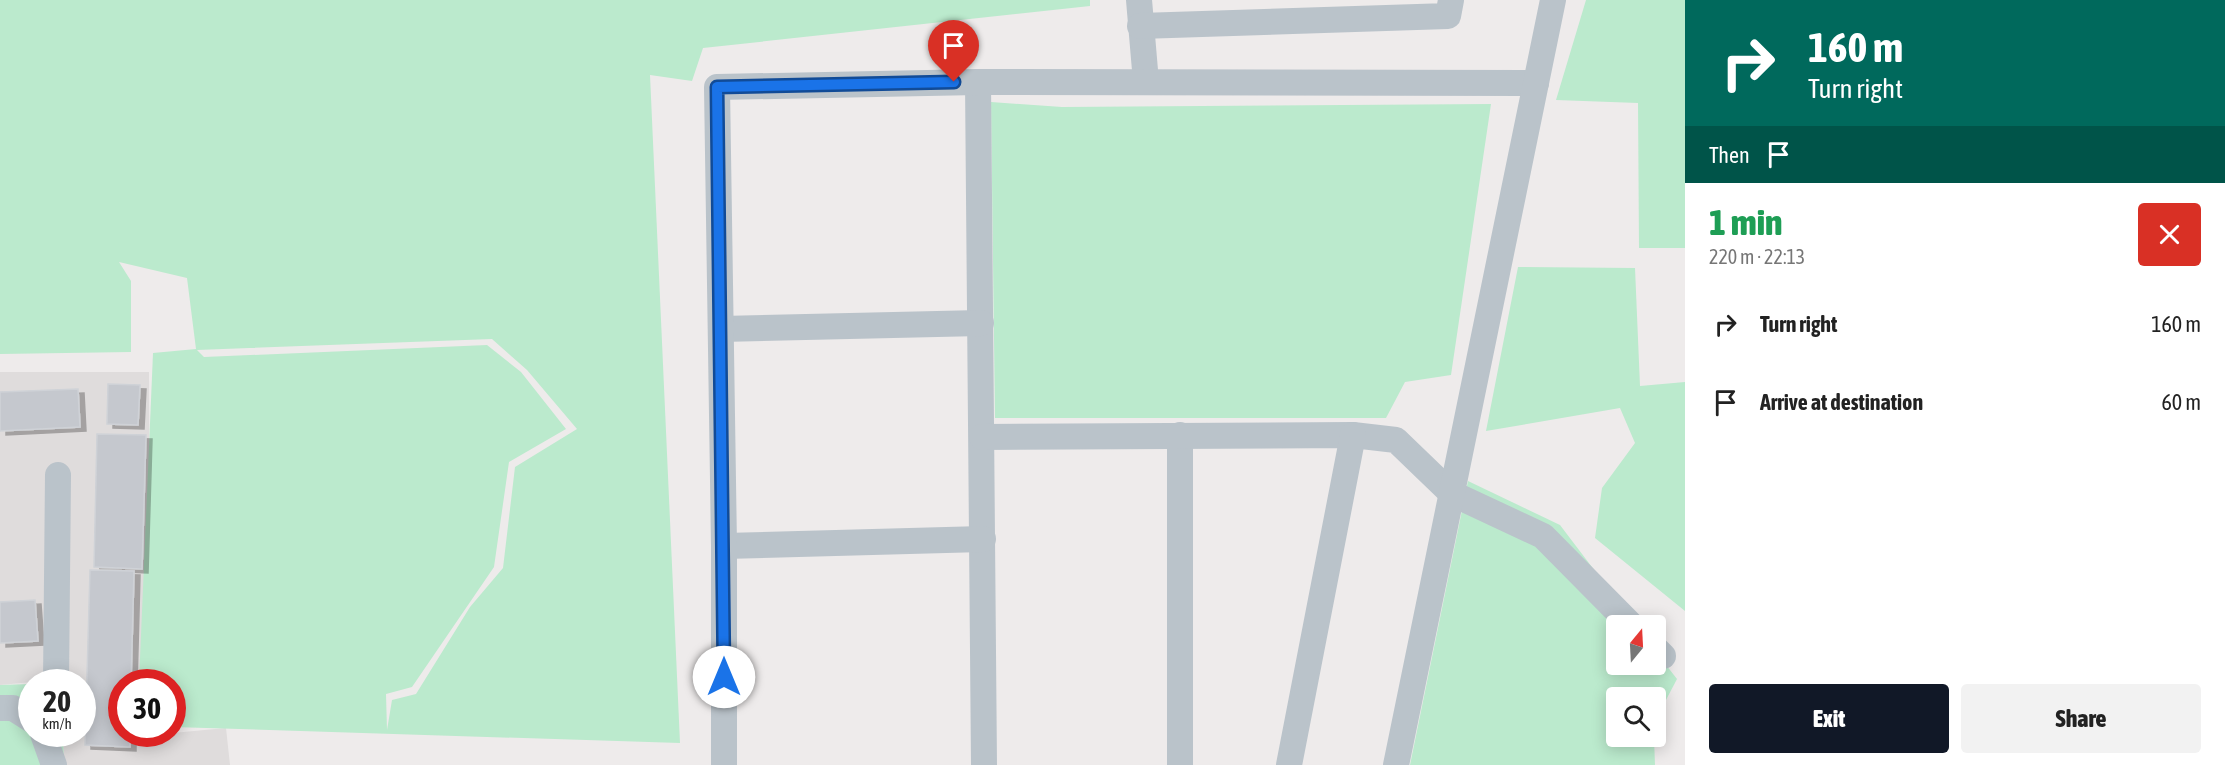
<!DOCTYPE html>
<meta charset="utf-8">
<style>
:root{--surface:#fff;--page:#f2f2f2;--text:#222;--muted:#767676;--accent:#111827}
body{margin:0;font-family:"Asap Condensed",sans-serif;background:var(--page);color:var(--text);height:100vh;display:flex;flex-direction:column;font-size:22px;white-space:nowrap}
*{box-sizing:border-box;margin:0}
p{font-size:20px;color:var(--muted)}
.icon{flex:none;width:33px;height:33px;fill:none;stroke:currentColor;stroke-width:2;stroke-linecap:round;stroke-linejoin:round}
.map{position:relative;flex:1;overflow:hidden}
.drawer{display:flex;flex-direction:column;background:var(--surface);width:540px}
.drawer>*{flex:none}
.banner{background:#00695c;color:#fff;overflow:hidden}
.needle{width:39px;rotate:18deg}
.fabs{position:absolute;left:1606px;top:615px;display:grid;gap:12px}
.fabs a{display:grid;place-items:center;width:60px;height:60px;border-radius:6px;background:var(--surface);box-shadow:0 3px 15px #0003;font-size:30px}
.speed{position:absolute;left:18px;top:669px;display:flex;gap:12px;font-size:30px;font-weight:700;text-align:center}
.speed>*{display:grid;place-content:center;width:78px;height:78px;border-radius:50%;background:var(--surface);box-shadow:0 3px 15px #0003;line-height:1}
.speed small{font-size:15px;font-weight:400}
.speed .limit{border:9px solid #d22;background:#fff;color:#111}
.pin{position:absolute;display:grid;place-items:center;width:51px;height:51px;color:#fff;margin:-62px -26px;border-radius:50% 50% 50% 0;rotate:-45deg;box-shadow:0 0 6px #0007}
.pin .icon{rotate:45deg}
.me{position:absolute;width:66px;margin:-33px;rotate:0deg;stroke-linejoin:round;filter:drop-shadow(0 0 4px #0008)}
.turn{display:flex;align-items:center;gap:21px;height:126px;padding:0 24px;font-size:27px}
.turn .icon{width:78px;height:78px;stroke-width:2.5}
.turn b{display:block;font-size:42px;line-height:51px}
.then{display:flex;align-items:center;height:57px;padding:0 24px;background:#0003;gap:12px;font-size:22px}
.round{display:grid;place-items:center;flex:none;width:63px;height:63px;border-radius:6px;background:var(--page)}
.overview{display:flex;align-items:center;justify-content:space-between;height:102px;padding:0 24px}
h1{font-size:36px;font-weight:800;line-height:45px;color:#1e9e55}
.action{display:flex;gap:12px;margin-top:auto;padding:12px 24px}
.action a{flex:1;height:69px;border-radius:6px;background:var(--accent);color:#fff;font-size:24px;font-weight:800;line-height:69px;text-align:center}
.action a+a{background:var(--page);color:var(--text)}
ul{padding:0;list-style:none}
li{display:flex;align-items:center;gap:18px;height:78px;padding:0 24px}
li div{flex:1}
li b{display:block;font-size:22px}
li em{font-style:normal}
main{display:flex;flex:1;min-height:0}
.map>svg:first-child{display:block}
.education{fill:#dfdcdc}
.green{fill:#bbeacd;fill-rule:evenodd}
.building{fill:#c5c8ce;stroke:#cfd2d7;stroke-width:1.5;filter:url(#shadow)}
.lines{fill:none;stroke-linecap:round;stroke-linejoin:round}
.minor{stroke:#bac3ca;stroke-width:26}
.route-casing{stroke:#114b97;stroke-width:15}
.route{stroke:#1a73e8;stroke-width:10}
</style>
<main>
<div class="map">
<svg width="1685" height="765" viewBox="0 0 1685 765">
<defs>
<filter id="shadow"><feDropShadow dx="6" dy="4" stdDeviation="0" flood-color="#0004"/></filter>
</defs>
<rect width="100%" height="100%" fill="#eeebeb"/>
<!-- education -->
<path class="education" d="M 0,372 L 149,372 L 150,682 L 122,682 L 122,734 L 151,735 L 226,728 L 230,765 L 64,765 L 63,734 L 82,734 L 82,682 L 32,682 L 0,685 Z"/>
<!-- green -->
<g class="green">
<path d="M 0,0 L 1090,0 L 1090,6 L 703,48 L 692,81 L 650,75 L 680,743 L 173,727 L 172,682 L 139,682 L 153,353 L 196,349 L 187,278 L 119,262 L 131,281 L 131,352 L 0,354 ZM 492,339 L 527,370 L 577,429 L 515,467 L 503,568 L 470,607 L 416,694 L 392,700 L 387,730 L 386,694 L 412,687 L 494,567 L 509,462 L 566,429 L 521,372 L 487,345 L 204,357 L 197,350 Z"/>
<path d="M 1586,0 L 1685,0 L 1685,248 L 1639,248 L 1638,103 L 1556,100 Z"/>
<path d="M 991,102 L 1062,107 L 1491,104 L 1451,375 L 1405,382 L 1386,418 L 995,418 Z"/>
<path d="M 1518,267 L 1635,268 L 1640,386 L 1685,382 L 1685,611 L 1595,538 L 1602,488 L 1635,443 L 1620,408 L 1486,431 Z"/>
<path d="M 1468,481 L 1560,525 L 1636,625 L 1617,626 L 1617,664 L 1656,664 L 1656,652 L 1677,679 L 1656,719 L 1656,698 L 1617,698 L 1617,736 L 1654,737 L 1655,765 L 1410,765 Z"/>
<path d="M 31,684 L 32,734 L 63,734 L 64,765 L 0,765 L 0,685 Z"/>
</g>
<!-- building -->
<g class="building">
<path d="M 108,384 L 140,385 L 138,425 L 107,424 Z"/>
<path d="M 78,389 L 80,427 L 0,431 L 0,392 Z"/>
<path d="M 97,434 L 146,435 L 142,569 L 94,567 Z"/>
<path d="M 90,570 L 134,571 L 131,682 L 122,682 L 122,734 L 130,734 L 130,747 L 85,745 Z"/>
<path d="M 35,600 L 38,641 L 0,643 L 0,602 Z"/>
</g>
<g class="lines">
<!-- minor -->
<g class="minor">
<path d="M 1139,0 L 1146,82"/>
<path d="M 1140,26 L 1448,16 L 1451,0"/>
<path d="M 978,82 L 984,765"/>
<path d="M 721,329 L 981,323"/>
<path d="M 1180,435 L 1180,765"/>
<path d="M 982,437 L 1353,435 L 1396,440 L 1451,493 L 1543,536 L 1632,626"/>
<path d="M 724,546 L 983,539"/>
<path d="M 1656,649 L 1663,656"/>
<path d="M 56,682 L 58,475"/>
<path d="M 0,708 L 13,708 L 32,720"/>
<path d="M 43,734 L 54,765"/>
<path d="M 724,765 L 724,546 L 717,87 L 978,82 L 1536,83"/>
<path d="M 1289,765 L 1353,435"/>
<path d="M 1396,765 L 1553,0"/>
</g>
</g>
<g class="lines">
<defs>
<path id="route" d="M 724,677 L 717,87 L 954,82"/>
</defs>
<!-- route casing -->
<use href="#route" class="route-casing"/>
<!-- route -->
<use href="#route" class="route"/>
</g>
</svg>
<div class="fabs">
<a><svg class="needle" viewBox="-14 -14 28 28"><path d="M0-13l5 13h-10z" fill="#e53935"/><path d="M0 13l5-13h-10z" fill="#767676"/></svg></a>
<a><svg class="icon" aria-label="search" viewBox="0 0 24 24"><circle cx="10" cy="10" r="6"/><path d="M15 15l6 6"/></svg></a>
</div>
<div class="speed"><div>20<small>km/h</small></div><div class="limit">30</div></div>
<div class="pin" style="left:954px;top:82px;background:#d93025"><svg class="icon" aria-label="arrive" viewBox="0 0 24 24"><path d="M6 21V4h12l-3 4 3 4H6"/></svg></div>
<svg class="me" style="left:724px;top:677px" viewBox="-20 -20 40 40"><circle r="19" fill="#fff"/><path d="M0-13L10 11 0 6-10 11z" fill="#1a73e8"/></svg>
</div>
<section class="drawer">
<div class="banner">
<div class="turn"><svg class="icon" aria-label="right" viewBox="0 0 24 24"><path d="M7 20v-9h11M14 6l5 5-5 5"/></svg><div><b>160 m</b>Turn right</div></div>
<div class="then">Then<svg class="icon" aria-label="arrive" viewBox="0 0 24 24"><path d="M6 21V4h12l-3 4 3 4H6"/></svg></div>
</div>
<div class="overview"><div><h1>1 min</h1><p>220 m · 22:13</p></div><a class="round" style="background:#d93025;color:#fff"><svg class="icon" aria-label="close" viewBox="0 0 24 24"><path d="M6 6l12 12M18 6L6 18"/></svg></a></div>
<ul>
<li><svg class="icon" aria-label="right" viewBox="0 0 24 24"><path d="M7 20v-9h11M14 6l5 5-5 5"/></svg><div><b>Turn right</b></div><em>160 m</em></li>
<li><svg class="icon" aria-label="arrive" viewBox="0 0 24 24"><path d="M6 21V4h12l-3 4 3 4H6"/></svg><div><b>Arrive at destination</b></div><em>60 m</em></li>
</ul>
<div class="action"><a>Exit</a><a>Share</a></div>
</section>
</main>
